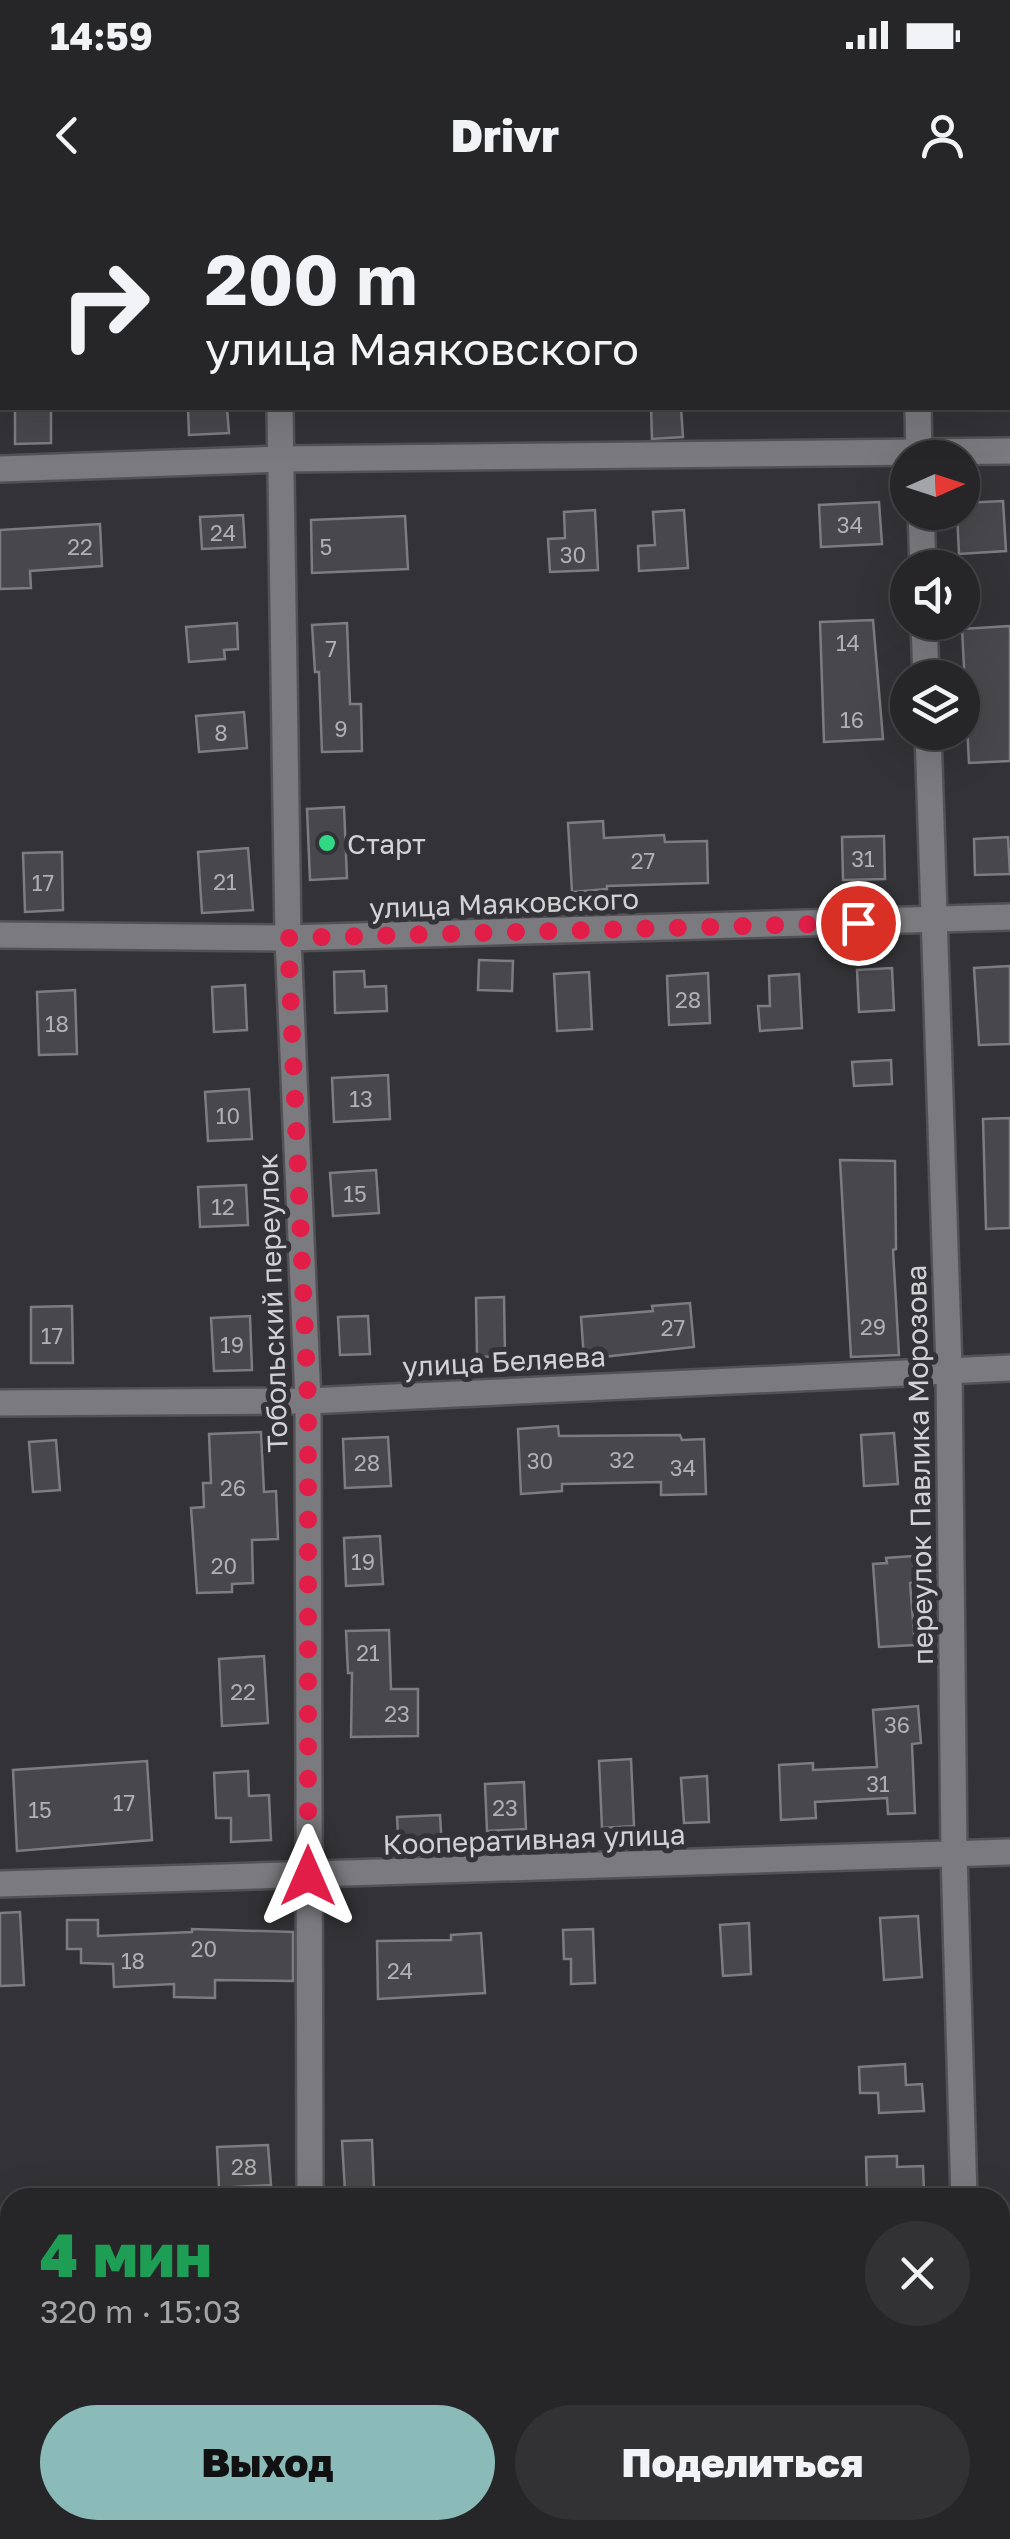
<!DOCTYPE html>
<html lang="ru">
<meta charset="utf-8">
<style>
:root{--surface:#262628;--page:#323234;--text:#f1f3f6;--muted:#a4a5a8;--line:#424345;--accent:#8bbbb9}
body{margin:0;font-family:"Golos Text",sans-serif;background:var(--page);color:var(--text);height:100vh;display:flex;flex-direction:column;font-size:38px;white-space:nowrap}
*{box-sizing:border-box;margin:0}
p{font-size:32px;color:var(--muted)}
.icon{flex:none;width:55px;height:55px;fill:none;stroke:currentColor;stroke-width:2;stroke-linecap:round;stroke-linejoin:round}
.map{position:relative;flex:1;overflow:hidden}
.sheet{position:absolute;left:0px;top:1988px;width:1010px;height:352px;display:flex;flex-direction:column;background:var(--surface);border-radius:30px 30px 0 0;box-shadow:0 10px 40px #0002,0 0 0 2px var(--line)}
.sheet>*{flex:none}
.top-card{position:absolute;left:0px;top:0px;width:1010px;height:210px;box-shadow:0 10px 40px #0002,0 0 0 2px var(--line);background:#262628;color:var(--text);overflow:hidden}
.needle{width:65px;rotate:87deg}
.fabs{position:absolute;left:890px;top:240px;display:grid;gap:20px}
.fabs a{display:grid;place-items:center;width:90px;height:90px;border-radius:50%;background:var(--surface);box-shadow:0 10px 40px #0002,0 0 0 2px var(--line);font-size:50px}
.pin{position:absolute;display:grid;place-items:center;width:85px;height:85px;color:#fff;margin:-42px;border:5px solid #fff;border-radius:50%;box-shadow:0 2px 10px #0007}
.me{position:absolute;width:110px;margin:-55px;rotate:0deg;stroke-linejoin:round;filter:drop-shadow(0 0 8px #0008)}
.turn{display:flex;align-items:center;gap:35px;height:210px;padding:0 40px;font-size:45px}
.turn .icon{width:130px;height:130px;stroke-width:2.5}
.turn b{display:block;font-size:70px;line-height:85px}
.round{display:grid;place-items:center;flex:none;width:105px;height:105px;border-radius:52px;background:var(--page)}
.headline{display:flex;align-items:center;justify-content:space-between;height:170px;padding:0 40px}
h1{font-size:60px;font-weight:800;line-height:75px;color:#1e9e55}
.cta{display:flex;gap:20px;margin-top:auto;padding:20px 40px}
.cta a{flex:1;height:115px;border-radius:60px;background:var(--accent);color:#111;font-size:40px;font-weight:800;line-height:115px;text-align:center}
.cta a+a{background:var(--page);color:var(--text)}
.status{display:flex;justify-content:space-between;align-items:center;height:70px;padding:0 50px;background:var(--surface);direction:ltr}
.status svg{height:28px;fill:currentColor}
header{display:flex;justify-content:space-between;align-items:center;height:130px;padding:0 40px;background:var(--surface);font-size:45px;font-weight:800}
.map>svg:first-child{display:block}
.building{fill:#48484c;stroke:#7c7c81;stroke-width:2.5}
.lines{fill:none;stroke-linecap:round;stroke-linejoin:round}
.street-casing{stroke:#525155;stroke-width:30}
.secondary-casing{stroke:#525155;stroke-width:30}
.street{stroke:#7b7a7f;stroke-width:25}
.secondary{stroke:#7b7a7f;stroke-width:25}
.route{stroke:#e11d48;stroke-width:18;stroke-dasharray:0 32.4}
.poi-dot{fill:#30d883;stroke:#333236;stroke-width:4}
.labels{text-anchor:middle;dominant-baseline:central;stroke-width:10;stroke-linejoin:round;paint-order:stroke}
.number-label{font-size:22px;fill:#b0afb2}
.poi-label{font-size:28px;fill:#d2d1d4;stroke:#333236;text-anchor:start}
.street-label{font-size:28px;fill:#d2d1d4;stroke:#333236}
</style>
<div class="status"><b>14:59</b><svg viewBox="0 0 49 12"><path d="M0 12V9h3v3zM5 12V6h3v6zM10 12V3h3v9zM15 12V0h3v12zM26 1h20v11H26zM47 4h2v5h-2z"/></svg></div>
<header><svg class="icon" aria-label="back" viewBox="0 0 24 24"><path d="M15 5l-7 7 7 7"/></svg>Drivr<svg class="icon" aria-label="person" viewBox="0 0 24 24"><circle cx="12" cy="8" r="4"/><path d="M4 21q1-7 8-7t8 7"/></svg></header>
<div class="map">
<svg width="1010" height="2339" viewBox="0 0 1010 2339">
<rect width="100%" height="100%" fill="#333236"/>
<!-- building -->
<g class="building">
<path d="M 15,208 L 51,208 L 51,243 L 15,244 Z"/>
<path d="M 188,208 L 227,208 L 229,233 L 189,235 Z"/>
<path d="M 651,208 L 681,208 L 683,237 L 652,239 Z"/>
<path d="M 1003,301 L 1006,351 L 959,354 L 957,312 L 962,312 L 962,303 Z"/>
<path d="M 879,302 L 882,344 L 821,347 L 819,305 Z"/>
<path d="M 595,310 L 598,370 L 550,372 L 548,339 L 565,338 L 564,312 Z"/>
<path d="M 684,310 L 688,368 L 639,371 L 638,346 L 655,345 L 653,312 Z"/>
<path d="M 243,315 L 245,347 L 202,349 L 200,317 Z"/>
<path d="M 405,316 L 408,369 L 312,373 L 311,320 Z"/>
<path d="M 100,324 L 102,366 L 30,371 L 31,388 L 0,389 L 0,330 Z"/>
<path d="M 873,420 L 883,539 L 824,542 L 820,422 Z"/>
<path d="M 237,423 L 238,449 L 224,450 L 225,459 L 189,462 L 186,427 Z"/>
<path d="M 347,423 L 350,504 L 361,504 L 362,551 L 322,552 L 319,472 L 315,472 L 312,425 Z"/>
<path d="M 1010,426 L 1010,561 L 969,563 L 962,429 Z"/>
<path d="M 244,512 L 247,548 L 199,552 L 196,516 Z"/>
<path d="M 344,607 L 347,678 L 310,680 L 307,609 Z"/>
<path d="M 603,621 L 604,638 L 664,635 L 665,642 L 707,641 L 708,683 L 607,686 L 607,689 L 572,692 L 568,623 Z"/>
<path d="M 884,636 L 885,679 L 843,680 L 842,637 Z"/>
<path d="M 1008,637 L 1010,674 L 975,675 L 974,639 Z"/>
<path d="M 248,648 L 253,710 L 202,713 L 198,652 Z"/>
<path d="M 62,652 L 63,710 L 25,712 L 23,653 Z"/>
<path d="M 479,760 L 513,761 L 512,791 L 478,790 Z"/>
<path d="M 1010,766 L 1010,844 L 979,845 L 974,768 Z"/>
<path d="M 892,768 L 894,810 L 859,812 L 857,770 Z"/>
<path d="M 364,771 L 365,787 L 386,786 L 387,811 L 335,813 L 334,772 Z"/>
<path d="M 589,772 L 592,829 L 557,831 L 554,774 Z"/>
<path d="M 708,773 L 710,823 L 669,825 L 667,776 Z"/>
<path d="M 799,774 L 802,828 L 760,831 L 758,806 L 770,806 L 769,776 Z"/>
<path d="M 245,785 L 247,830 L 214,832 L 212,787 Z"/>
<path d="M 75,790 L 77,854 L 39,855 L 37,792 Z"/>
<path d="M 891,860 L 892,884 L 854,886 L 852,862 Z"/>
<path d="M 388,875 L 390,919 L 334,922 L 332,878 Z"/>
<path d="M 249,889 L 252,939 L 208,941 L 205,892 Z"/>
<path d="M 1010,918 L 1010,1028 L 986,1029 L 983,919 Z"/>
<path d="M 840,960 L 895,961 L 896,1049 L 893,1050 L 899,1155 L 851,1157 Z"/>
<path d="M 376,970 L 379,1013 L 333,1016 L 330,973 Z"/>
<path d="M 246,985 L 248,1025 L 200,1027 L 198,987 Z"/>
<path d="M 504,1097 L 505,1156 L 477,1157 L 476,1098 Z"/>
<path d="M 690,1103 L 694,1147 L 584,1159 L 581,1117 L 653,1111 L 652,1106 Z"/>
<path d="M 72,1106 L 73,1163 L 31,1163 L 31,1107 Z"/>
<path d="M 250,1116 L 252,1170 L 214,1171 L 211,1118 Z"/>
<path d="M 368,1116 L 370,1154 L 340,1155 L 338,1117 Z"/>
<path d="M 558,1226 L 559,1236 L 680,1235 L 682,1240 L 704,1239 L 706,1294 L 661,1295 L 661,1282 L 562,1284 L 562,1291 L 521,1294 L 518,1229 Z"/>
<path d="M 261,1232 L 264,1292 L 276,1291 L 278,1339 L 252,1340 L 253,1383 L 232,1384 L 232,1392 L 197,1393 L 191,1308 L 204,1307 L 203,1283 L 211,1283 L 209,1234 Z"/>
<path d="M 894,1233 L 898,1284 L 864,1286 L 861,1235 Z"/>
<path d="M 388,1237 L 391,1286 L 345,1288 L 343,1239 Z"/>
<path d="M 56,1240 L 60,1290 L 33,1292 L 29,1242 Z"/>
<path d="M 380,1336 L 383,1384 L 346,1386 L 344,1338 Z"/>
<path d="M 913,1356 L 915,1382 L 910,1383 L 915,1445 L 879,1447 L 873,1364 L 887,1363 L 886,1358 Z"/>
<path d="M 389,1430 L 391,1489 L 418,1489 L 418,1536 L 351,1537 L 352,1473 L 348,1473 L 346,1431 Z"/>
<path d="M 264,1456 L 268,1523 L 222,1526 L 219,1459 Z"/>
<path d="M 918,1506 L 921,1543 L 912,1544 L 915,1613 L 888,1614 L 887,1598 L 815,1602 L 816,1618 L 781,1620 L 779,1565 L 813,1563 L 813,1570 L 877,1567 L 873,1510 Z"/>
<path d="M 631,1559 L 634,1626 L 602,1628 L 599,1561 Z"/>
<path d="M 147,1561 L 152,1640 L 17,1651 L 13,1570 Z"/>
<path d="M 248,1571 L 249,1596 L 269,1595 L 271,1640 L 231,1642 L 231,1618 L 216,1618 L 214,1573 Z"/>
<path d="M 707,1576 L 709,1622 L 684,1623 L 681,1578 Z"/>
<path d="M 524,1582 L 526,1629 L 487,1631 L 485,1584 Z"/>
<path d="M 440,1615 L 442,1648 L 399,1651 L 397,1617 Z"/>
<path d="M 20,1712 L 24,1785 L 0,1786 L 0,1713 Z"/>
<path d="M 918,1716 L 922,1777 L 884,1780 L 880,1718 Z"/>
<path d="M 67,1720 L 98,1720 L 98,1736 L 192,1732 L 192,1729 L 293,1732 L 293,1781 L 215,1780 L 215,1798 L 174,1797 L 174,1784 L 114,1787 L 113,1764 L 81,1763 L 81,1749 L 67,1749 Z"/>
<path d="M 749,1723 L 751,1774 L 723,1776 L 720,1725 Z"/>
<path d="M 593,1729 L 595,1783 L 571,1784 L 571,1759 L 564,1759 L 563,1730 Z"/>
<path d="M 481,1733 L 485,1793 L 378,1799 L 377,1741 L 451,1740 L 451,1735 Z"/>
<path d="M 905,1864 L 906,1885 L 922,1884 L 924,1911 L 879,1913 L 878,1893 L 860,1893 L 859,1867 Z"/>
<path d="M 372,1940 L 374,1990 L 345,1991 L 342,1941 Z"/>
<path d="M 268,1945 L 271,1985 L 219,1988 L 217,1947 Z"/>
<path d="M 897,1956 L 897,1967 L 923,1966 L 924,1991 L 867,1993 L 866,1957 Z"/>
</g>
<g class="lines">
<defs>
<g id="street">
<path d="M 271,0 L 271,2"/>
<path d="M 912,0 L 912,2"/>
<path d="M 280,208 L 288,738 L 308,1201 L 310,1998"/>
<path d="M 918,208 L 919,258"/>
<path d="M 921,312 L 923,368"/>
<path d="M 924,422 L 926,478"/>
<path d="M 928,532 L 949,1168 L 954,1655 L 964,1998"/>
<path d="M 0,735 L 288,738 L 1010,717"/>
<path d="M 0,1203 L 308,1201 L 1010,1168"/>
<path d="M 0,1684 L 1010,1652"/>
<path d="M 1000,2225 L 1010,2217"/>
<path d="M 0,2243 L 10,2244"/>
<path d="M 973,2330 L 973,2339"/>
<path d="M 308,2339 L 308,2330"/>
</g>
<path id="secondary" d="M 0,269 L 282,259 L 1010,251"/>
</defs>
<!-- street casing -->
<use href="#street" class="street-casing"/>
<!-- secondary casing -->
<use href="#secondary" class="secondary-casing"/>
<!-- street -->
<use href="#street" class="street"/>
<!-- secondary -->
<use href="#secondary" class="secondary"/>
</g>
<g class="lines">
<!-- route -->
<path class="route" d="M 308,1676 L 308,1201 L 288,738 L 858,723"/>
</g>
<!-- markers -->
<circle class="poi-dot" cx="327" cy="643" r="10"/>
<g class="labels">
<!-- number labels -->
<g class="number-label">
<text x="850" y="324">34</text>
<text x="223" y="332">24</text>
<text x="80" y="346">22</text>
<text x="326" y="346">5</text>
<text x="573" y="354">30</text>
<text x="848" y="442">14</text>
<text x="331" y="448">7</text>
<text x="852" y="519">16</text>
<text x="341" y="528">9</text>
<text x="221" y="532">8</text>
<text x="863" y="658">31</text>
<text x="643" y="660">27</text>
<text x="225" y="681">21</text>
<text x="43" y="682">17</text>
<text x="688" y="799">28</text>
<text x="57" y="823">18</text>
<text x="361" y="898">13</text>
<text x="228" y="915">10</text>
<text x="355" y="993">15</text>
<text x="223" y="1006">12</text>
<text x="873" y="1126">29</text>
<text x="673" y="1127">27</text>
<text x="52" y="1135">17</text>
<text x="232" y="1144">19</text>
<text x="622" y="1259">32</text>
<text x="540" y="1260">30</text>
<text x="367" y="1262">28</text>
<text x="683" y="1267">34</text>
<text x="233" y="1287">26</text>
<text x="363" y="1361">19</text>
<text x="224" y="1365">20</text>
<text x="368" y="1452">21</text>
<text x="243" y="1491">22</text>
<text x="397" y="1513">23</text>
<text x="897" y="1524">36</text>
<text x="878" y="1583">31</text>
<text x="124" y="1602">17</text>
<text x="505" y="1607">23</text>
<text x="40" y="1609">15</text>
<text x="204" y="1748">20</text>
<text x="133" y="1760">18</text>
<text x="400" y="1770">24</text>
<text x="244" y="1966">28</text>
</g>
<!-- poi labels -->
<g class="poi-label">
<text x="347" y="643">Старт</text>
</g>
<!-- street labels -->
<g class="street-label">
<text transform="translate(504 703) rotate(-2)">улица Маяковского</text>
<text transform="translate(272 1103) rotate(-92)">Тобольский переулок</text>
<text transform="translate(504 1161) rotate(-3)">улица Беляева</text>
<text transform="translate(919 1265) rotate(-91)">переулок Павлика Морозова</text>
<text transform="translate(534 1639) rotate(-2)">Кооперативная улица</text>
</g>
</g>
</svg>
<div class="fabs">
<a><svg class="needle" viewBox="-14 -14 28 28"><path d="M0-13l5 13h-10z" fill="#e53935"/><path d="M0 13l5-13h-10z" fill="#a4a5a8"/></svg></a>
<a><svg class="icon" aria-label="sound" viewBox="0 0 24 24"><path d="M4 9h4l5-4v14l-5-4H4zM17 9q2 3 0 6"/></svg></a>
<a><svg class="icon" aria-label="layers" viewBox="0 0 24 24"><path d="M12 4l9 5-9 5-9-5zM3 14l9 5 9-5"/></svg></a>
</div>
<div class="pin" style="left:858px;top:723px;background:#d93025"><svg class="icon" aria-label="arrive" viewBox="0 0 24 24"><path d="M6 21V4h12l-3 4 3 4H6"/></svg></div>
<svg class="me" style="left:308px;top:1676px" viewBox="-20 -20 40 40"><path d="M0-17L14 15 0 8-14 15z" fill="#e11d48" stroke="#fff" stroke-width="4"/></svg>
<div class="top-card">
<div class="turn"><svg class="icon" aria-label="right" viewBox="0 0 24 24"><path d="M7 20v-9h11M14 6l5 5-5 5"/></svg><div><b>200 m</b>улица Маяковского</div></div>
</div>
<section class="sheet">
<div class="headline"><div><h1>4 мин</h1><p>320 m · 15:03</p></div><a class="round"><svg class="icon" aria-label="close" viewBox="0 0 24 24"><path d="M6 6l12 12M18 6L6 18"/></svg></a></div>
<div class="cta"><a>Выход</a><a>Поделиться</a></div>
</section>
</div>
